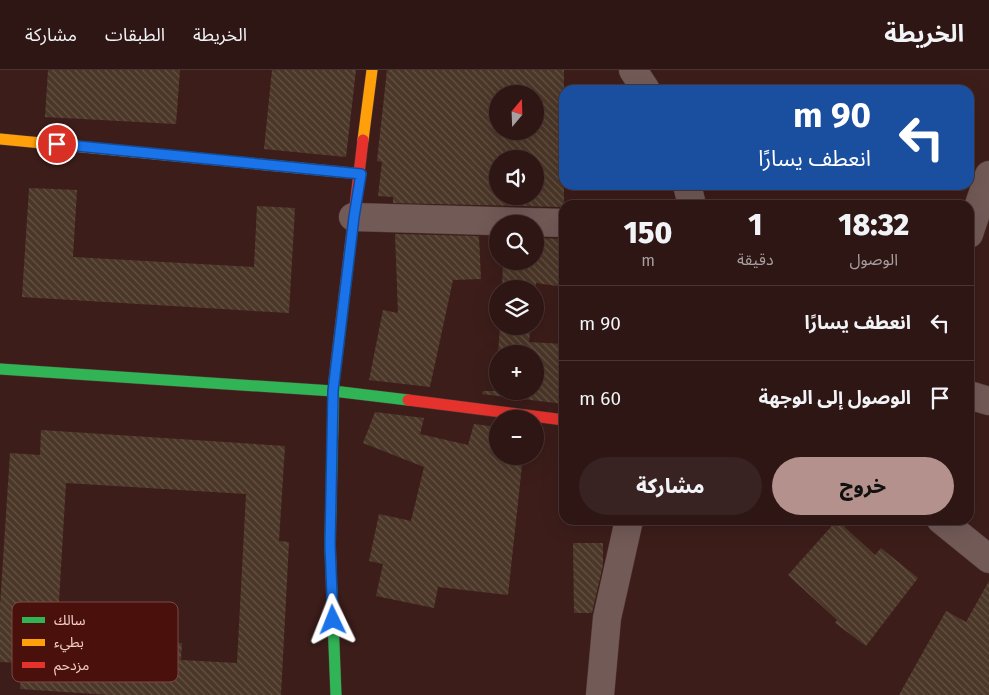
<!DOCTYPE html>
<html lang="ar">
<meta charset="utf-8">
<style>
:root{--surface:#2d1614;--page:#392322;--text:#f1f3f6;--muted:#a79fa0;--line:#483534;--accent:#b4918c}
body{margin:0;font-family:"Fira Sans","Noto Sans Arabic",sans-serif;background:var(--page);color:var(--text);direction:rtl;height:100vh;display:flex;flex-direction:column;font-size:19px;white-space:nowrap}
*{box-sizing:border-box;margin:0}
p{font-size:16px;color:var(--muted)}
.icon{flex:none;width:28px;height:28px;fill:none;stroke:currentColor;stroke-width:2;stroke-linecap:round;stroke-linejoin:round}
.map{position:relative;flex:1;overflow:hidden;direction:ltr}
.details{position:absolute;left:559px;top:130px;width:415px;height:325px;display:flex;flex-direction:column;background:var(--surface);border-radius:15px;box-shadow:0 5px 20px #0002,0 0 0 1px var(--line);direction:rtl}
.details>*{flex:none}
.banner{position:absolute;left:559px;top:15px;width:415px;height:105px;border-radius:15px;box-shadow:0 5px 20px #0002,0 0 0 1px var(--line);direction:rtl;background:#1a4fa0;color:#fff;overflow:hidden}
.needle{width:32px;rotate:19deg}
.controls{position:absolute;left:489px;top:15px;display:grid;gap:10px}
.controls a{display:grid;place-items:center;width:55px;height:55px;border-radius:50%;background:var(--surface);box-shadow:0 5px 20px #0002,0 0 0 1px var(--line);font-size:25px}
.pin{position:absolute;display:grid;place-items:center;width:42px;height:42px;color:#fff;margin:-21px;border:2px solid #fff;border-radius:50%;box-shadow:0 1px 5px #0007}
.me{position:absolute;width:55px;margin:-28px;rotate:358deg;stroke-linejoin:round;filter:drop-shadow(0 0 4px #0008)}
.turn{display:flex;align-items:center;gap:18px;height:105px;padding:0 20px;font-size:22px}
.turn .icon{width:65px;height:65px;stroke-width:2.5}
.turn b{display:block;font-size:35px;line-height:42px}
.eta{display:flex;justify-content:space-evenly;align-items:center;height:85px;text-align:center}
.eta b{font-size:30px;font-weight:800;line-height:35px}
.cta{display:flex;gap:10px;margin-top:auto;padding:10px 20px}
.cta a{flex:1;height:58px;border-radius:30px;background:var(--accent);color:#111;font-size:20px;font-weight:800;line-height:58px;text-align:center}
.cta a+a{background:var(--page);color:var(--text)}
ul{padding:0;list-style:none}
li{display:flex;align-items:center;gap:15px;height:75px;padding:0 20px;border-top:1px solid var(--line)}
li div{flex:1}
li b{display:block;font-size:19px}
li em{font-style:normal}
header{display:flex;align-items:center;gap:30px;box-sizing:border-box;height:70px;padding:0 25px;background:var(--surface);border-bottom:1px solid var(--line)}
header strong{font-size:24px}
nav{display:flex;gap:28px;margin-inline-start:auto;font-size:18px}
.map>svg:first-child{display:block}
.building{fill:url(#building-back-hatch);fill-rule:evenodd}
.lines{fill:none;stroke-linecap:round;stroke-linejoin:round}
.street-casing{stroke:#533937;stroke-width:29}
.fast-casing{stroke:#533937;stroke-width:12}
.slow-casing{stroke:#533937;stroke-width:12}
.jam-casing{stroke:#533937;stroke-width:12}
.street{stroke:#725a57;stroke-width:28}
.fast{stroke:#30b455;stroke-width:11}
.slow{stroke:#ff9f0a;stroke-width:11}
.jam{stroke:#e5322d;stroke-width:11}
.route-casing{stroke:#114b97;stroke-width:12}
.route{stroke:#1a73e8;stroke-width:9}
.key{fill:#4a100c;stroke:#7d4945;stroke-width:1}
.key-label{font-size:14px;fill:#f5cfc9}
</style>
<header>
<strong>الخريطة</strong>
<nav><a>الخريطة</a><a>الطبقات</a><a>مشاركة</a></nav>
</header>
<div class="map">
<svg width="989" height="625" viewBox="0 0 989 625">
<defs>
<pattern id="building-back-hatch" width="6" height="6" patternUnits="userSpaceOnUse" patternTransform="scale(1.25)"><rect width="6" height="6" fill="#4b3728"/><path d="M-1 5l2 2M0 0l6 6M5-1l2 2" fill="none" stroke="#665346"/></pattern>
</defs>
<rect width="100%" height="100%" fill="#3c1d1a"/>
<!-- building -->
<g class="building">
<path d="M 48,0 L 180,0 L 176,54 L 45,47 Z"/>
<path d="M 272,0 L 356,0 L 346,87 L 264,79 Z"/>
<path d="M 387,0 L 564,0 L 564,137 L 393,133 L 393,127 L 378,126 L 382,92 L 377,91 ZM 498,24 L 535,24 L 535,61 L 498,61 ZM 498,89 L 535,89 L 535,126 L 498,126 Z"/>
<path d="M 29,118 L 77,120 L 73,187 L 254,197 L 257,136 L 295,138 L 289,243 L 22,227 Z"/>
<path d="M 395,164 L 479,166 L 481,209 L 453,210 L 430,317 L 369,310 L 383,240 L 398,243 Z"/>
<path d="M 535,168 L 564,169 L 564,217 L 536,213 L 535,221 L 535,219 L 502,219 L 503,191 L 535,191 Z"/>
<path d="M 500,256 L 531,256 L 529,272 L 564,274 L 564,334 L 482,324 L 483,321 L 497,321 L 498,301 L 498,321 L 535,321 L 535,284 L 498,284 Z"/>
<path d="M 375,342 L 424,348 L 420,364 L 468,375 L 474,354 L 498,357 L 498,386 L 523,386 L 508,525 L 438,517 L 434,538 L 376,526 L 383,494 L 369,491 L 379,444 L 411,451 L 424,397 L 363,373 Z"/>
<path d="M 41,360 L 285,376 L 279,471 L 289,472 L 281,625 L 110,625 L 20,619 L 22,593 L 0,592 L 0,536 L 10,383 L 40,385 ZM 66,413 L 246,424 L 237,593 L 181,590 L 182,573 L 57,565 Z"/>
<path d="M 837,450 L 875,485 L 881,478 L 918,508 L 866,576 L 835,553 L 837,550 L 788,505 Z"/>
<path d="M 573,473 L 603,473 L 603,495 L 592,543 L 574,543 Z"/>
<path d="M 989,511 L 989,625 L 899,625 L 946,541 L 966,552 Z"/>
</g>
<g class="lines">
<defs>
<g id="street">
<path d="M 633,0 L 646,20"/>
<path d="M 687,115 L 692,135"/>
<path d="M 353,147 L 564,153"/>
<path d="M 969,164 L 989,105"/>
<path d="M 969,325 L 989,331"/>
<path d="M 941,450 L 989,489"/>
<path d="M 600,625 L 607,548 L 629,450"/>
</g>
<g id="fast">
<path d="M 0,299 L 333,321 L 408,330"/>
<path d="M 334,311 L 330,475 L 336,625"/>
</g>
<g id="slow">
<path d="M 0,69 L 361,104"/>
<path d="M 363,70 L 372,0"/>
</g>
<g id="jam">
<path d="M 334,311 L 363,70"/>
<path d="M 408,330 L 564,350"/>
</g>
</defs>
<!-- street casing -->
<use href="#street" class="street-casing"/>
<!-- fast casing -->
<use href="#fast" class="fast-casing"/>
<!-- slow casing -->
<use href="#slow" class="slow-casing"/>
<!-- jam casing -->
<use href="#jam" class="jam-casing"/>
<!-- street -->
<use href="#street" class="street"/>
<!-- fast -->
<use href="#fast" class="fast"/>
<!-- slow -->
<use href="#slow" class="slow"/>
<!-- jam -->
<use href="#jam" class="jam"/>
</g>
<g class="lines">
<defs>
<path id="route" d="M 57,74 L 361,104 L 354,147 L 333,321 L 330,475 L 333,550"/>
</defs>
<!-- route casing -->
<use href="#route" class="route-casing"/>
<!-- route -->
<use href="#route" class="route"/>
</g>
<!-- legend -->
<rect x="12" y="532" width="166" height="80" rx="8" class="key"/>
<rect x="22" y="547" width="23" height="6" fill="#30b455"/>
<rect x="22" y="569" width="23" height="7" fill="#ff9f0a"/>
<rect x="22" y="592" width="23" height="6" fill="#e5322d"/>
<g class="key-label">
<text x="54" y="555">سالك</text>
<text x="54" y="577">بطيء</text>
<text x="54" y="600">مزدحم</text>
</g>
</svg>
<div class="controls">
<a><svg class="needle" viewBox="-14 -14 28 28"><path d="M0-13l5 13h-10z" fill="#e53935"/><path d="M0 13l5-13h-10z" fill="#a79fa0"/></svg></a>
<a><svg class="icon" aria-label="sound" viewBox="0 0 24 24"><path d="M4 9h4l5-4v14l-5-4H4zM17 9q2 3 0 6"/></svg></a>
<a><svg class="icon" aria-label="search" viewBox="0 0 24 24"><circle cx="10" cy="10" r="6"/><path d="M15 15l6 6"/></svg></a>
<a><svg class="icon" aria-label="layers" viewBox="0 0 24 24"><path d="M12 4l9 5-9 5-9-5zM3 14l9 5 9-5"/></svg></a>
<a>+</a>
<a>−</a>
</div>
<div class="pin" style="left:57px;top:74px;background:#d93025"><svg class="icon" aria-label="arrive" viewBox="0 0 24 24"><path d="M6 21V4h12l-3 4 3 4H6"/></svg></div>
<svg class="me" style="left:333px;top:550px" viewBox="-20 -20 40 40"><path d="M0-17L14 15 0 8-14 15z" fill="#1a73e8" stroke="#fff" stroke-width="4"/></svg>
<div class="banner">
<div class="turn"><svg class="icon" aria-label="left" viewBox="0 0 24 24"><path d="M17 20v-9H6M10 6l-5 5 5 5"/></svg><div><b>90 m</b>انعطف يسارًا</div></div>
</div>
<section class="details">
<div class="eta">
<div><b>18:32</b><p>الوصول</p></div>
<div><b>1</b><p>دقيقة</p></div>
<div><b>150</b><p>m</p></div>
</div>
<ul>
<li><svg class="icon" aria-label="left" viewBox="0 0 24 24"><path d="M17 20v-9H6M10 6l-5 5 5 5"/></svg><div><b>انعطف يسارًا</b></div><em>90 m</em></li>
<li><svg class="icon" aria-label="arrive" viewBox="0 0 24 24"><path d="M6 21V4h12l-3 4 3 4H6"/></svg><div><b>الوصول إلى الوجهة</b></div><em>60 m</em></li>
</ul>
<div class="cta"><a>خروج</a><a>مشاركة</a></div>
</section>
</div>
